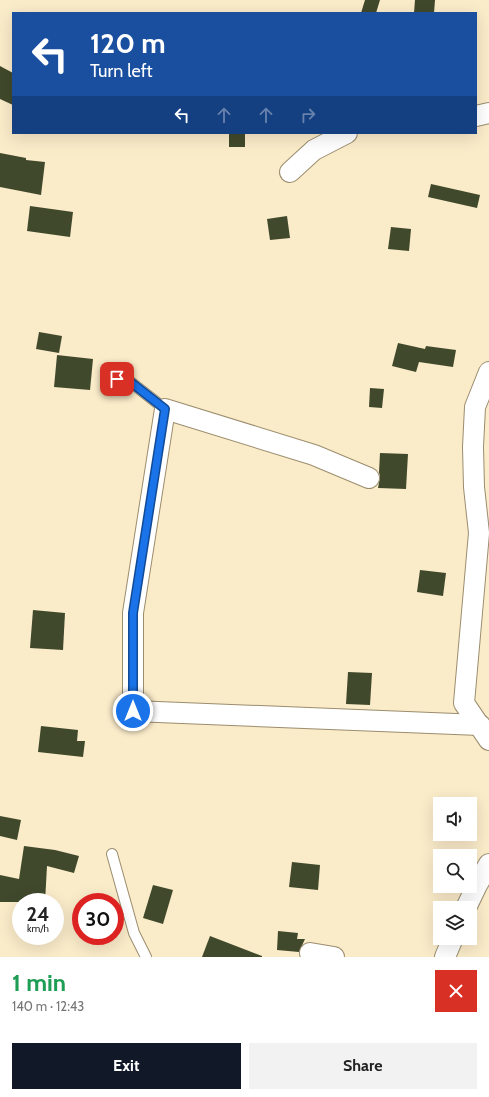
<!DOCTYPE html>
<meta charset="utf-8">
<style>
:root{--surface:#fff;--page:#f2f2f2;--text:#222;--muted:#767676;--accent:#111827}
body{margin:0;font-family:Cabin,sans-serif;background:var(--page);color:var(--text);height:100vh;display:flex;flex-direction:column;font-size:15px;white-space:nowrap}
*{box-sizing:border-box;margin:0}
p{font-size:13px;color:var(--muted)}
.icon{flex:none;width:22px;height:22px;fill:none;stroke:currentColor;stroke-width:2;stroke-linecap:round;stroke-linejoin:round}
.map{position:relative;height:957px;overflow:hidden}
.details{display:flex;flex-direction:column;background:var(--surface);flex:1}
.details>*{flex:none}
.banner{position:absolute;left:12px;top:12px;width:465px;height:122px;border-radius:0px;box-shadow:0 4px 16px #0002;background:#1a4fa0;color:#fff;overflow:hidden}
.controls{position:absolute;left:433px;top:797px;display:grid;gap:8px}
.controls a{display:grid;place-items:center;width:44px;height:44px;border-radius:0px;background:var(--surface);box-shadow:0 4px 16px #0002;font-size:20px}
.speed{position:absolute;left:12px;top:893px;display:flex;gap:8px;font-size:20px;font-weight:700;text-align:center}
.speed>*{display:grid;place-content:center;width:52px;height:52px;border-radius:50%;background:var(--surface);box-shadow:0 4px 16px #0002;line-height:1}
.speed small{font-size:10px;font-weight:400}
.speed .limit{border:6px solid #d22;background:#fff;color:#111}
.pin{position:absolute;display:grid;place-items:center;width:34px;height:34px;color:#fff;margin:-17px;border-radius:8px;box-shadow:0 2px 6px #0006}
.me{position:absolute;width:44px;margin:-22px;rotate:0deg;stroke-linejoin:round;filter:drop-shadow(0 0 3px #0008)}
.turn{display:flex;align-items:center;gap:14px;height:84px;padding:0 12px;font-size:18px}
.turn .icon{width:52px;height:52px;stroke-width:2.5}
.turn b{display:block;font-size:28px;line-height:34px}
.lanes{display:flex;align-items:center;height:38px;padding:0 12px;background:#0003;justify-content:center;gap:20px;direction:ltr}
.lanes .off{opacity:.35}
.round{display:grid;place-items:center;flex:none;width:42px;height:42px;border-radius:0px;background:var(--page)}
.head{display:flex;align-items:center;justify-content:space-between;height:68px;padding:0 12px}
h1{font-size:24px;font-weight:700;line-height:30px;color:#1e9e55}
.cta{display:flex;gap:8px;margin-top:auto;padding:8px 12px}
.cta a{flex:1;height:46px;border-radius:0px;background:var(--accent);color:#fff;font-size:16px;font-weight:700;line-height:46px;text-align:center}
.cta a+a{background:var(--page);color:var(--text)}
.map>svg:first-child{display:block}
.building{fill:#41492c}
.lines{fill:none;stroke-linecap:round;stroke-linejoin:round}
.lane-casing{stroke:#9b8d6e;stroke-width:12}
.street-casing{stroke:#9b8d6e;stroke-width:22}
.lane{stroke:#fff;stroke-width:10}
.street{stroke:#fff;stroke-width:20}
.route-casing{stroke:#114b97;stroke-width:10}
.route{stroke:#1a73e8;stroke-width:7}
</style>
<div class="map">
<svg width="489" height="957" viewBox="0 0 489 957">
<rect width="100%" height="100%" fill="#faebc9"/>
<!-- building -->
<g class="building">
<path d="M 365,0 L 380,0 L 376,13 L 361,13 Z"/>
<path d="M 415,0 L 435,0 L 434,13 L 414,13 Z"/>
<path d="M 0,66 L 13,73 L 13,105 L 0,99 Z"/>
<rect x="229" y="133" width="16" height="14"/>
<path d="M 0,153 L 26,158 L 26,160 L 45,162 L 41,195 L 0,187 Z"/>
<path d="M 431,184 L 480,195 L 477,208 L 428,197 Z"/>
<path d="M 30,206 L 73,212 L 70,237 L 27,231 Z"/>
<path d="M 287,216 L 290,238 L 270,240 L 267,219 Z"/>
<path d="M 391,227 L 411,229 L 409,251 L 388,249 Z"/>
<path d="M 39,332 L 62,336 L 59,353 L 36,349 Z"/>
<path d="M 398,343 L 425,349 L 426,346 L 456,350 L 453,367 L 419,362 L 416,372 L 392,366 Z"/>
<path d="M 57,355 L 93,359 L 90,390 L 54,387 Z"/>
<path d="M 370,388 L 384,389 L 382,408 L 369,407 Z"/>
<path d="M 380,453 L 408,454 L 406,489 L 378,488 L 380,477 L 379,472 Z"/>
<path d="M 420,570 L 446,573 L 443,596 L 417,592 Z"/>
<path d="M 33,610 L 65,613 L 63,650 L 30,648 Z"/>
<path d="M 348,672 L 372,673 L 370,705 L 346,704 Z"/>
<path d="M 41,726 L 78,730 L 77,741 L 85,741 L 83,757 L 38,752 Z"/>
<path d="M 0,816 L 21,820 L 17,840 L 0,836 Z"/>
<path d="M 24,846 L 55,850 L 79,856 L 74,873 L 47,866 L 45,902 L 0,902 L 0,875 L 19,879 Z"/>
<path d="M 292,862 L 320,865 L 318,890 L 289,887 Z"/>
<path d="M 153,885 L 173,890 L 163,924 L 143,918 Z"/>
<path d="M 278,931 L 298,933 L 297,939 L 305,939 L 299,952 L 277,950 Z"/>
<path d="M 210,936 L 262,956 L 262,957 L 202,957 Z"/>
</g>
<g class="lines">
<defs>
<g id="lane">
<path d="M 106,378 L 128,380 L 165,409"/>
<path d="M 112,854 L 134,933 L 146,957"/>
</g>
<g id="street">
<path d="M 476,116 L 489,113"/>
<path d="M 290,172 L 314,150 L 347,133"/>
<path d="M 489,372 L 475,407 L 473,447 L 474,487 L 479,533 L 464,703 L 489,740"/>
<path d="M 369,478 L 314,455 L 165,409 L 133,613 L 133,711 L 480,725"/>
<path d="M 466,908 L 477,885 L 489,864"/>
<path d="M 310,953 L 334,957"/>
<path d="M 445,957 L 453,938"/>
</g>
</defs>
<!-- lane casing -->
<use href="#lane" class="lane-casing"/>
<!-- street casing -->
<use href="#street" class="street-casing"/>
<!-- lane -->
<use href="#lane" class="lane"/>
<!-- street -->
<use href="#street" class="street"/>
</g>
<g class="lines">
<defs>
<path id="route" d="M 117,379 L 128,380 L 165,409 L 133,613 L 133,711"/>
</defs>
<!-- route casing -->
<use href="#route" class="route-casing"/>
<!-- route -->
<use href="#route" class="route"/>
</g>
</svg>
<div class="controls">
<a><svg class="icon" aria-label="sound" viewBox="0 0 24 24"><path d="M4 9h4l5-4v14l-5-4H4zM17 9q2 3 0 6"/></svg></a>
<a><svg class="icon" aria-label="search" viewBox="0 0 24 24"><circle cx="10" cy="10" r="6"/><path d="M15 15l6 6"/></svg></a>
<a><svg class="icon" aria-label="layers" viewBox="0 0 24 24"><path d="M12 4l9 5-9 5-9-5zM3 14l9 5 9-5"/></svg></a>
</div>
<div class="speed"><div>24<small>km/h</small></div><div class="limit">30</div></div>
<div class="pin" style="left:117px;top:379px;background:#d93025"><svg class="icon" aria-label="arrive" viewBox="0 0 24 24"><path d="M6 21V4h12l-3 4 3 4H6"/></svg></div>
<svg class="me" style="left:133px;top:711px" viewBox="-20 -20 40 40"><circle r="17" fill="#1a73e8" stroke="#fff" stroke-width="3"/><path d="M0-11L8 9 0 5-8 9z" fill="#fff"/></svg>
<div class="banner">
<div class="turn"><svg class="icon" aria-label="left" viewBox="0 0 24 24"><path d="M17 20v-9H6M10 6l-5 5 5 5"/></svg><div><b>120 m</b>Turn left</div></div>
<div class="lanes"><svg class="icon" aria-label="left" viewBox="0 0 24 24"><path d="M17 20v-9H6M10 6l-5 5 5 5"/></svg><svg class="icon off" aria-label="ahead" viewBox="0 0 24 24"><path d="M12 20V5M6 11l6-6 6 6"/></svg><svg class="icon off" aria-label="ahead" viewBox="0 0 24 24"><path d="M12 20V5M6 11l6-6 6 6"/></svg><svg class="icon off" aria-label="right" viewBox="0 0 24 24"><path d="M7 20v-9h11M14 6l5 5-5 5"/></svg></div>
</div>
</div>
<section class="details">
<div class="head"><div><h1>1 min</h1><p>140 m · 12:43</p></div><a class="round" style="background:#d93025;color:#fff"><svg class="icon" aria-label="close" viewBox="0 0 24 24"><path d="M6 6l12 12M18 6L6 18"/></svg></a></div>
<div class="cta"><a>Exit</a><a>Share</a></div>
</section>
